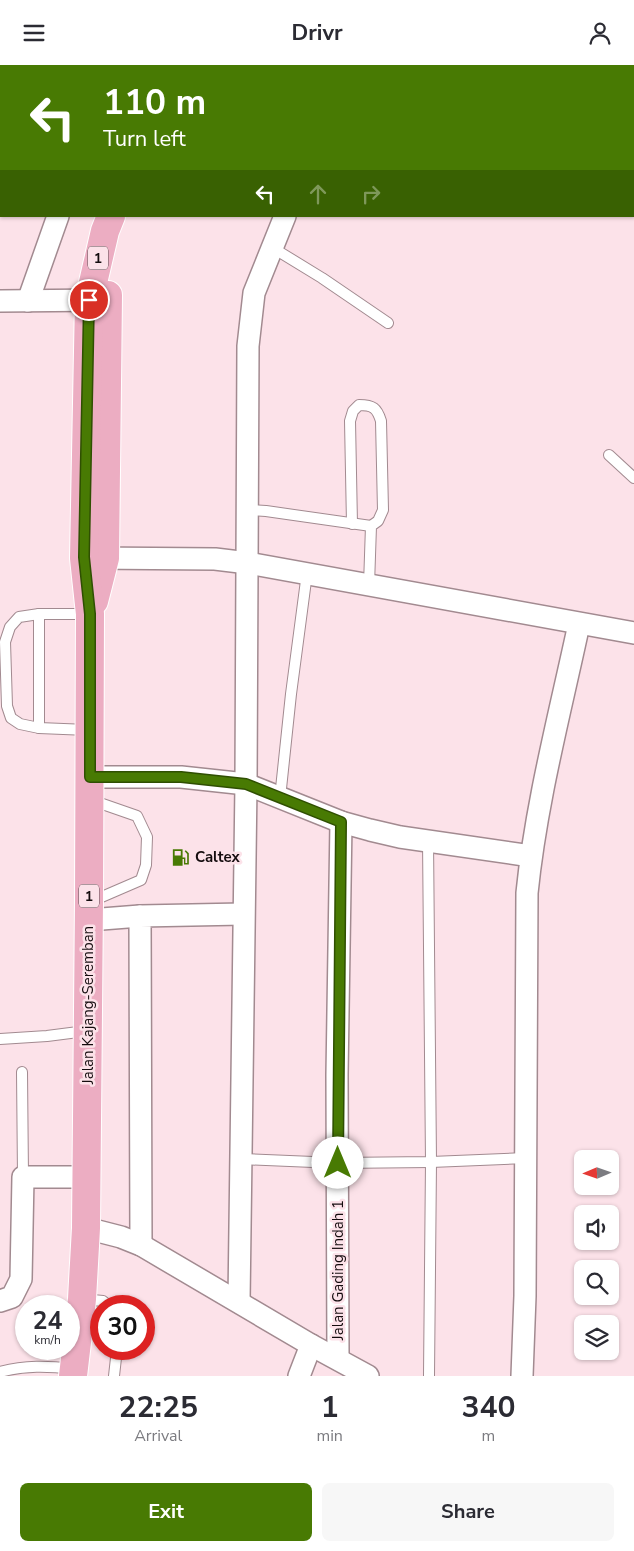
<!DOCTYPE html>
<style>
:root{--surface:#fff;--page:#f7f7f7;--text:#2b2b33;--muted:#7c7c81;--accent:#487a03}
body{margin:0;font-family:"Nunito Sans",sans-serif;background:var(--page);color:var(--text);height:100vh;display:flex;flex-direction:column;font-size:19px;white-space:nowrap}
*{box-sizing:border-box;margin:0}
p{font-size:16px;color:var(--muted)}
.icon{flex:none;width:28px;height:28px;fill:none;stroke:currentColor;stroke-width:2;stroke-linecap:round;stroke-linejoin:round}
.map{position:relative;height:1311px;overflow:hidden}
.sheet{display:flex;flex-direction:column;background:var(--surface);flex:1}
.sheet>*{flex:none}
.hud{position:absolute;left:0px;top:0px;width:635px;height:152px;box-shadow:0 1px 4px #0004;background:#487a03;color:#fff;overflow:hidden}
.needle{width:32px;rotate:268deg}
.tools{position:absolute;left:574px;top:1085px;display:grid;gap:10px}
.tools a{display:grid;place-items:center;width:45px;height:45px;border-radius:8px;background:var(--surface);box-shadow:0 1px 4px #0004;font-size:25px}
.speed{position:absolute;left:15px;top:1230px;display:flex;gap:10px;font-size:25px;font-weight:700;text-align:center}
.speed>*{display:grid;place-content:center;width:65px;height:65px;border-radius:50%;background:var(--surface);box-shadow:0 1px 4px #0004;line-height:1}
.speed small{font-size:12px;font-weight:400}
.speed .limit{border:8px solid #d22;background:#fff;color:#111}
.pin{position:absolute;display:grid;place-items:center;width:42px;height:42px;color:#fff;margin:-21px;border:2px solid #fff;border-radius:50%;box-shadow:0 1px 5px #0007}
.me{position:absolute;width:55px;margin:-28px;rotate:0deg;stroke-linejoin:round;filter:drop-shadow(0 0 4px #0008)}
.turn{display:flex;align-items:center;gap:18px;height:105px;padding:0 20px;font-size:22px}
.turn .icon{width:65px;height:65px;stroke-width:2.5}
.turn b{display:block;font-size:35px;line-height:42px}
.lanes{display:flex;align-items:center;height:48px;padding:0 20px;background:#0003;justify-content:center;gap:25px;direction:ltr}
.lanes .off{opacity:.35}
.eta{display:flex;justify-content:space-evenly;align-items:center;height:85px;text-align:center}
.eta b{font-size:30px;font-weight:700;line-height:35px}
.primary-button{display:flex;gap:10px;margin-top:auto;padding:10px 20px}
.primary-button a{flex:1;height:58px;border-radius:8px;background:var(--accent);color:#fff;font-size:20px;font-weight:700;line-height:58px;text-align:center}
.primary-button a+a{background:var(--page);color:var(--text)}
header{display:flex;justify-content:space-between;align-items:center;height:65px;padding:0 20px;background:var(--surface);font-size:22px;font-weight:700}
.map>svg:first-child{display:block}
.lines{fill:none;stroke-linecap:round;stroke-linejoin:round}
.service-casing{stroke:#a28a90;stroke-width:12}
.minor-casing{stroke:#a28a90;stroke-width:24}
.primary-casing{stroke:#fff;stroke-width:30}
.service{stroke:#fff;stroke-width:10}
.minor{stroke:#fff;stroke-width:21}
.primary{stroke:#ecadc2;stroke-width:28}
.route-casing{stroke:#2f4f02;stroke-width:12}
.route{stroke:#487a03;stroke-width:9}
.labels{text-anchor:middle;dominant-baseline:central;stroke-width:5;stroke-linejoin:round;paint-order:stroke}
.shield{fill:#fce2e9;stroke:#5a4c50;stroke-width:1}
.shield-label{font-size:14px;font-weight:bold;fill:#140c0e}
.poi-label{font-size:15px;font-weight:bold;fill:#140c0e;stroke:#fce2e9;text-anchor:start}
.street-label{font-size:15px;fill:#140c0e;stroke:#fce2e9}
</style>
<header><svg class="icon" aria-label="menu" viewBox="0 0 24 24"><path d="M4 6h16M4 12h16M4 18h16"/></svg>Drivr<svg class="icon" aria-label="person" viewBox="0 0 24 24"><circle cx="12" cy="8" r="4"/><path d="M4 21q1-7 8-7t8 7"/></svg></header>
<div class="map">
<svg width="634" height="1311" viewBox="0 0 634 1311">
<rect width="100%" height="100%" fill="#fce2e9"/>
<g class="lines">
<defs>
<g id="service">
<path d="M 0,10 L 1,7"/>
<path d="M 273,183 L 322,213 L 388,258"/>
<path d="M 609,390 L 634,413"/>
<path d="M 248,445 L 266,446 L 371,461"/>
<path d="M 352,459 L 350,356 L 353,346 L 359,340 C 373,340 377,343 381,356 L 383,445 L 378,456 L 371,461 L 369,520"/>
<path d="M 39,549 L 39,663"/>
<path d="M 88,665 L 39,663 L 20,659 L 11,653 L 7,641 L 5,577 L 10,562 L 19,552 L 39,549 L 89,549"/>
<path d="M 280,733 L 291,629 L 307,508"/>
<path d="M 428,775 L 431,1097 L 429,1311"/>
<path d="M 90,837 L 141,815 L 146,800 L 147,772 L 137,751 L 91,735"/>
<path d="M 0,974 L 47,971 L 86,966"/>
<path d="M 22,1007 L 23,1112"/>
<path d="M 241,1094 L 337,1098 L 431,1097 L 526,1093"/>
<path d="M 82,1234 L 103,1236 L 109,1241"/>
<path d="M 0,1307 C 25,1300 48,1301 74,1304"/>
<path d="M 114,1311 L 117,1284"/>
</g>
<g id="minor">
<path d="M 347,1 L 347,0"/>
<path d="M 0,236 L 105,235"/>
<path d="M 28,236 L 58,151"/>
<path d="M 91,493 L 215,494 L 248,498 L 634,568"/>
<path d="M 90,712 L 181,712 L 246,719 L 341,757 L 370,765 L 400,772 L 531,791"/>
<path d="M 89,855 L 140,851"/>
<path d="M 86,1163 L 121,1172 L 141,1180 L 311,1280 L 368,1311"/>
<path d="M 141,1180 L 140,851 L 243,849"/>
<path d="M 0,1236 L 12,1232 L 21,1214 L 23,1112 L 87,1112"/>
<path d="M 239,1236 L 246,719 L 248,281 L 254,228 L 285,151"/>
<path d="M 338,1294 L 337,1010 L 341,757"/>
<path d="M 299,1311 L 311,1280"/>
<path d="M 522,1311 L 525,1231 L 527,828 C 536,738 560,648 579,559"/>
</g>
<g id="primary">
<path d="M 169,1 L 170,0"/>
<path d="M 190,1 L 191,0"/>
<path d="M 94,536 L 105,493 L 108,230"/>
<path d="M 73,1311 L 82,1234 L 86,1163 L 89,837 L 90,549 L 84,493 L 89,235 L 105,166 L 111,151"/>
</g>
</defs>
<!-- service casing -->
<use href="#service" class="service-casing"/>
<!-- minor casing -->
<use href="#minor" class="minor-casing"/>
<!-- primary casing -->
<use href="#primary" class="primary-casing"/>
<!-- service -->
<use href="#service" class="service"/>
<!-- minor -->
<use href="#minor" class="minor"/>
<!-- primary -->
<use href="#primary" class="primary"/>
</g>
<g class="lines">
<defs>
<path id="route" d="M 89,235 L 84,492 L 90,549 L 90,712 L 181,712 L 246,719 L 341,757 L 338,1098"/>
</defs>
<!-- route casing -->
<use href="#route" class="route-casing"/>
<!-- route -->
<use href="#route" class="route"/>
</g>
<!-- icons -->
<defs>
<symbol id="fuel-bare" viewBox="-9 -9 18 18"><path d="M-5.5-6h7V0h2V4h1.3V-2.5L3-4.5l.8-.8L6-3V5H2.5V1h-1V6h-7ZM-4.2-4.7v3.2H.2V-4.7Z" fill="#487a03" stroke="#fce2e9" stroke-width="2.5" paint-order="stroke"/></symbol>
</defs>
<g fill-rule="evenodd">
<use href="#fuel-bare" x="168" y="780" width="25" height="25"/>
</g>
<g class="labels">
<!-- shield labels -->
<g class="shield">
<rect x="88" y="181.5" width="20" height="23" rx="4"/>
<rect x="79" y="819.5" width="20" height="23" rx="4"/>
</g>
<g class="shield-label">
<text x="98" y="193">1</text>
<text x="89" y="831">1</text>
</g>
<!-- poi labels -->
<g class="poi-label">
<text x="195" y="792">Caltex</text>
</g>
<!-- street labels -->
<g class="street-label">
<text transform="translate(88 940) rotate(-90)">Jalan Kajang-Seremban</text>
<text transform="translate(338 1205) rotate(-90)">Jalan Gading Indah 1</text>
</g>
</g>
</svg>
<div class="tools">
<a><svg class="needle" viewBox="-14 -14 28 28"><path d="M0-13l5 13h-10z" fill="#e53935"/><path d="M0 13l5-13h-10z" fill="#7c7c81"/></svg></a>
<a><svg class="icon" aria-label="sound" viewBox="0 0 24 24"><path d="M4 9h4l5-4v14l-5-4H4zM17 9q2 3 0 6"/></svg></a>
<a><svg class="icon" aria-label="search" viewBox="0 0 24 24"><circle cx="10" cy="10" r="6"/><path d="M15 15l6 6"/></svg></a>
<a><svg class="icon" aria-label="layers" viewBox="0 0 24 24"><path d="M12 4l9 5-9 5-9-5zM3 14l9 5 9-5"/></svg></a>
</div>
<div class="speed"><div>24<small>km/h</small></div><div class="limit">30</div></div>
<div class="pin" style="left:89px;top:235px;background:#d93025"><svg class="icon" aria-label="arrive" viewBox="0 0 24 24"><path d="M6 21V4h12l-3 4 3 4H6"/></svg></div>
<svg class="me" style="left:338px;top:1098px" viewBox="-20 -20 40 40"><circle r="19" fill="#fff"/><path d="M0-13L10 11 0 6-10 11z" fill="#487a03"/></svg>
<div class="hud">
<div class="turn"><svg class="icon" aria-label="left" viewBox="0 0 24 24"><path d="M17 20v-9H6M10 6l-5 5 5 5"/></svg><div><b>110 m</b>Turn left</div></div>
<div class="lanes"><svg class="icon" aria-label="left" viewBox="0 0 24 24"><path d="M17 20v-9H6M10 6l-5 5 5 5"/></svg><svg class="icon off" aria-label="ahead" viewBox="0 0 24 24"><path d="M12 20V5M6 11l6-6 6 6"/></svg><svg class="icon off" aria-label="right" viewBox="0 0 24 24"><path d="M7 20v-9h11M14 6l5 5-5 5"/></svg></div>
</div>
</div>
<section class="sheet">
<div class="eta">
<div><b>22:25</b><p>Arrival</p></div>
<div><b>1</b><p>min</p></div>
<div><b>340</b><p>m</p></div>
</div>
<div class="primary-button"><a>Exit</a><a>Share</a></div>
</section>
